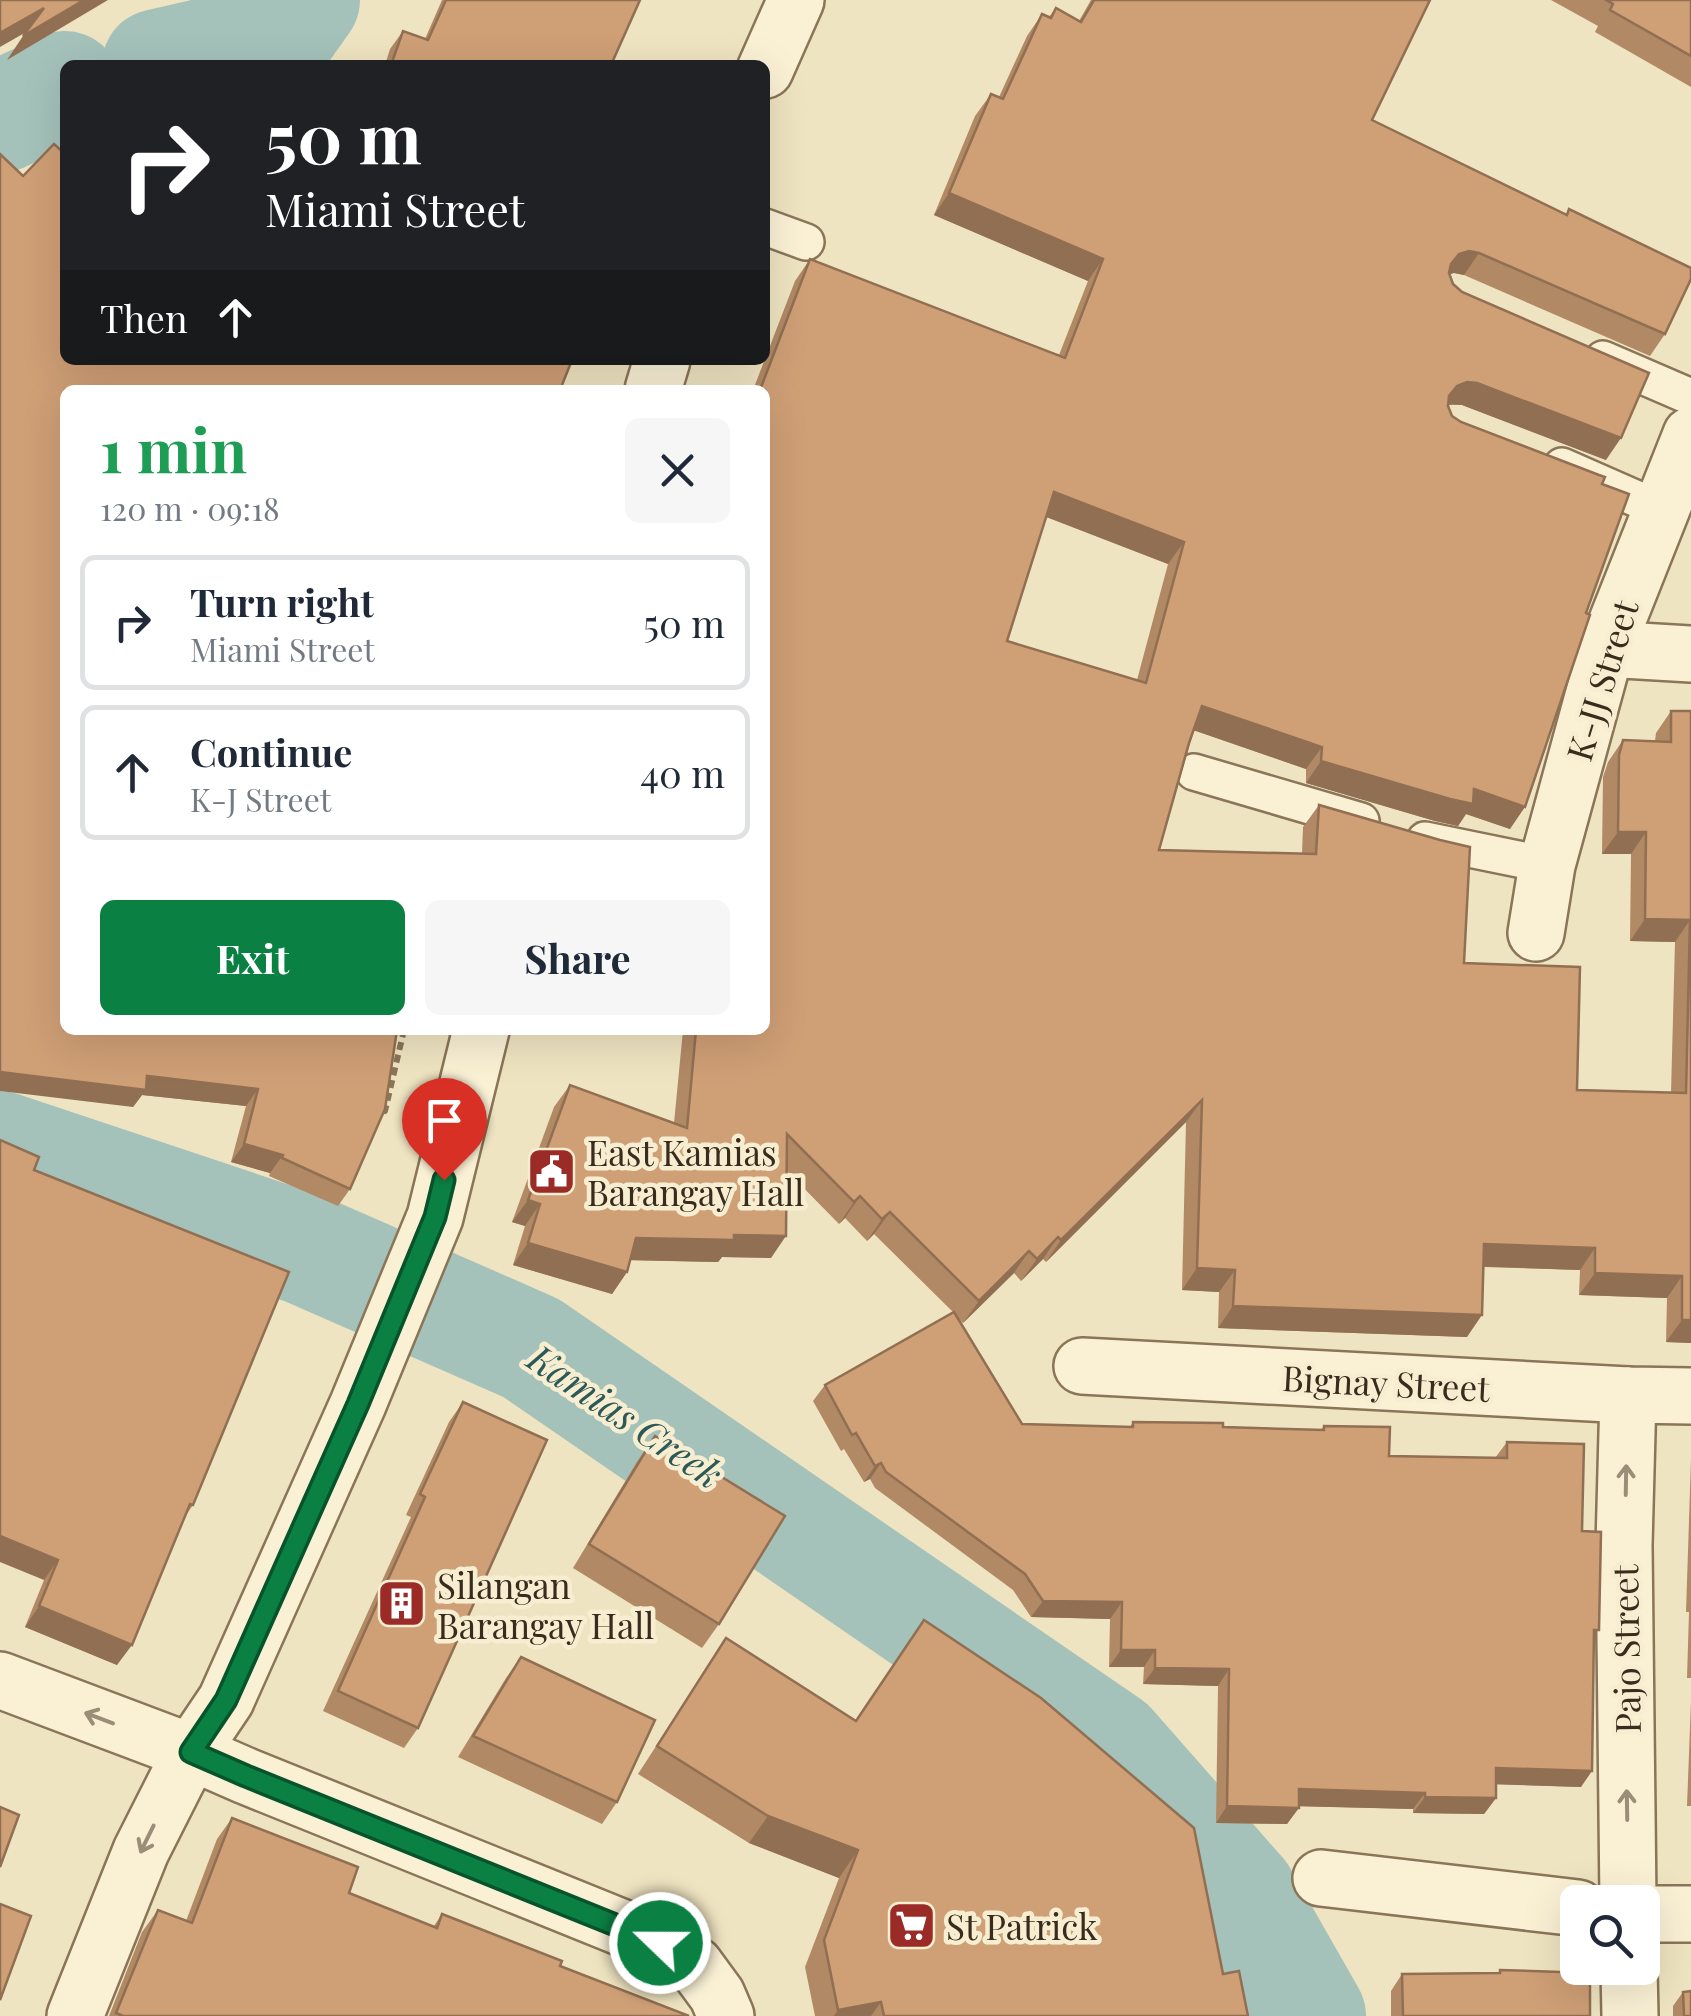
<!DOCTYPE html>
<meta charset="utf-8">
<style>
:root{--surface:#fff;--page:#f6f6f7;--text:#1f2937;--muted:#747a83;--line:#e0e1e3;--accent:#0b8043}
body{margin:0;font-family:"Playfair Display",serif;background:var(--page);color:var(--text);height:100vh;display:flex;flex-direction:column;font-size:38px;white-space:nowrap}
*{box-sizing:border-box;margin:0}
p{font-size:32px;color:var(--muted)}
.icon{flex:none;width:55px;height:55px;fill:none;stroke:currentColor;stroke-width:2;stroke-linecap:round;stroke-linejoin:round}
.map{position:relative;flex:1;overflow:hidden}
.side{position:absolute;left:60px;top:385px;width:710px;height:650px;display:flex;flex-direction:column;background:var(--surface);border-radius:15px;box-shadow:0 10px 40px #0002}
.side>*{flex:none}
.top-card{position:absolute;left:60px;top:60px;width:710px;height:305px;border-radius:15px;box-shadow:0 10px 40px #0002;background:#202124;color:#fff;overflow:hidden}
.tools{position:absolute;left:1560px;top:1885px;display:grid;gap:20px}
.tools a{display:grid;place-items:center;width:100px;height:100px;border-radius:15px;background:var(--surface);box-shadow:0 10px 40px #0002;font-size:50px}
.pin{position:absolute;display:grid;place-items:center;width:85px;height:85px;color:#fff;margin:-102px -42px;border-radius:50% 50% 50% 0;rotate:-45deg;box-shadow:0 0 10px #0007}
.pin .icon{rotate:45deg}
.me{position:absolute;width:110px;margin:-55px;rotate:292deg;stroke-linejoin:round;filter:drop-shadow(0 0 8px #0008)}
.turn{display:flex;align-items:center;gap:35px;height:210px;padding:0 40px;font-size:45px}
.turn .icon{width:130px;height:130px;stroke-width:2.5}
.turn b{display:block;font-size:70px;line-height:85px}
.then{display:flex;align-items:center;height:95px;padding:0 40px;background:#0003;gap:20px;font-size:38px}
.round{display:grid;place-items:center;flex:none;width:105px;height:105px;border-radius:15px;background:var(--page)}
.summary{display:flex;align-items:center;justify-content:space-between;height:170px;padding:0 40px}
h1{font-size:60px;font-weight:700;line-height:75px;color:#1e9e55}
.action{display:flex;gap:20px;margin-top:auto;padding:20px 40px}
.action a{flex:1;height:115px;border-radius:15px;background:var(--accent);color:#fff;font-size:40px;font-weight:700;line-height:115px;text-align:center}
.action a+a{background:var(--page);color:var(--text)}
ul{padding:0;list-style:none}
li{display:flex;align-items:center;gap:30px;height:135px;margin:0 20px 15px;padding:0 20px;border:5px solid var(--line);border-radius:15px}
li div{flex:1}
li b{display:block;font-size:38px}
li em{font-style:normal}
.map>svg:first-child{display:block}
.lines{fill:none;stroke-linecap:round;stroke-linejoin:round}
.river{stroke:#a4c2ba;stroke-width:112}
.service-casing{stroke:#8a7558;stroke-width:40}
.minor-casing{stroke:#8a7558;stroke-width:60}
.tertiary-casing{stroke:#8a7558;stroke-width:60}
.path{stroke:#8a7558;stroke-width:6;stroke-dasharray:8 5;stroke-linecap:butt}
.service{stroke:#faf1d5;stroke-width:35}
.minor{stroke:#faf1d5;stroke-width:55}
.tertiary{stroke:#faf1d5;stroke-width:55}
.wall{fill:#b28965;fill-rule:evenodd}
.shaded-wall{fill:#916f53}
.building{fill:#cf9f76;stroke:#916f53;stroke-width:2.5;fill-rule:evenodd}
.oneway{stroke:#9a8e79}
.route-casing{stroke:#07532c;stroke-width:25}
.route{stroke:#0b8043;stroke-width:18}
.labels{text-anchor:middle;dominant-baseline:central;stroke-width:9;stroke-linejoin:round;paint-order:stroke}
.street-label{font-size:35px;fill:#392c1d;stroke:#f7eed1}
.poi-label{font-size:35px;fill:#392c1d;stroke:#f7eed1;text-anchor:start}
.water-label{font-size:38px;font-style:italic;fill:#2c5958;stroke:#f7eed1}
</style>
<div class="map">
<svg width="1691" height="2016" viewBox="0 0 1691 2016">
<rect width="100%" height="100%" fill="#efe4c1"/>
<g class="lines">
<!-- river -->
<g class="river">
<path d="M 158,65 L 277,38 L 304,0"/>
<path d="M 0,117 L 65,87"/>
<path d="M 0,1147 L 305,1249 L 531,1348 L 1110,1746 L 1241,1895 L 1310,2016"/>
</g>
<defs>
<g id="service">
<path d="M 765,227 L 806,242"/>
<path d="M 1603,359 L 1691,397"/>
<path d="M 1562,466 L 1662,510"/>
<path d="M 1194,772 L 1361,821"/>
<path d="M 1425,840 L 1547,865"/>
</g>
<g id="minor">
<path d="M 1606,649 L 1691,654"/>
<path d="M 1536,933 L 1547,865 L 1606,649 L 1691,435"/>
<path d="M 1082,1366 L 1628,1395 L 1691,1396"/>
<path d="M 1321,1878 L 1578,1908"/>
<path d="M 1628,1902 L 1624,1545 L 1628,1395"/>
<path d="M 1642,1914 L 1691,1914"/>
<path d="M 1629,1968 L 1630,2016"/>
<path d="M 75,2016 L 141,1851 L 191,1752"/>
</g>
<g id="tertiary">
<path d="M 765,70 L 796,0"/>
<path d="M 653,390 L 662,360"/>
<path d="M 0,1680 L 191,1752 L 246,1776 L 660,1943 L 695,1965 L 717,1995 L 726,2016"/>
<path d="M 191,1752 L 226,1700 L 358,1404 L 435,1217 L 481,1030"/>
</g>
</defs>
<!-- service casing -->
<use href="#service" class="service-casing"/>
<!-- minor casing -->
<use href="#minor" class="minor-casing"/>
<!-- tertiary casing -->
<use href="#tertiary" class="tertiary-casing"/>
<!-- path -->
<path class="path" d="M 383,1110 L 385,1111 L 404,1030"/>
<!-- service -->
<use href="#service" class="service"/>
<!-- minor -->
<use href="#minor" class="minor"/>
<!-- tertiary -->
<use href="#tertiary" class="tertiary"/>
</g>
<!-- wall -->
<g class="wall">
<path d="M 442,0 L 640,0 L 611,65 L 385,65 L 390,49 L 403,31 L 425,39 Z"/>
<path d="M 1091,0 L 1430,0 L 1372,120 L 1566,214 L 1569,209 L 1665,334 L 1650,356 L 1464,275 L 1454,273 L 1450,274 L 1453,284 L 1606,460 L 1462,405 L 1448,405 L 1452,416 L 1461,422 L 1602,484 L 1510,829 L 1466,814 L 1458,826 L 1435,821 L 1306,783 L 1306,769 L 1194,730 L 1159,850 L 1302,854 L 1303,827 L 1319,805 L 1577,1090 L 1671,1093 L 1675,942 L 1630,941 L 1631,854 L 1602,854 L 1603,777 L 1608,762 L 1623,740 L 1655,741 L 1656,733 L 1671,711 L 1691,711 L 1691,1343 L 1666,1342 L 1667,1298 L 1579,1295 L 1580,1270 L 1483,1267 L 1467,1337 L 1218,1328 L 1219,1292 L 1182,1290 L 1186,1122 L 1046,1262 L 1043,1259 L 1021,1281 L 1014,1273 L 963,1323 L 956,1316 L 1022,1424 L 1130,1427 L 1133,1422 L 1223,1427 L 1321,1430 L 1324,1426 L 1389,1456 L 1495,1458 L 1507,1442 L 1582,1531 L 1594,1637 L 1581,1787 L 1496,1784 L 1496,1798 L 1484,1814 L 1413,1813 L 1413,1809 L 1299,1806 L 1287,1824 L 1216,1823 L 1218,1686 L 1143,1684 L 1144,1667 L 1109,1667 L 1110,1619 L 1031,1617 L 1013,1590 L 875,1488 L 870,1479 L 864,1482 L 844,1449 L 841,1451 L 813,1401 L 825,1385 L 953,1312 L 874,1234 L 867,1241 L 845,1218 L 839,1224 L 787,1171 L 771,1258 L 722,1257 L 718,1262 L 630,1260 L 627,1272 L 612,1294 L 513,1265 L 525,1226 L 512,1222 L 554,1107 L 570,1085 L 674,1123 L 683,1030 L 765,1030 L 765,390 L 753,390 L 795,281 L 810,259 L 1059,355 L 1088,281 L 934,215 L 975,116 L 991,94 L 999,97 L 1027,36 L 1042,14 L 1049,17 L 1056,8 L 1079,21 ZM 1046,517 L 1168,564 L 1137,680 L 1007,641 Z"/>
<path d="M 1551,0 L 1691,0 L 1691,87 L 1595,32 L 1598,26 Z"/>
<path d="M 65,390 L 397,1030 L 350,1189 L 338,1206 L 269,1176 L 270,1173 L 231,1162 L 246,1106 L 142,1095 L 133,1107 Z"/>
<path d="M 34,1170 L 193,1505 L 184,1518 L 117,1665 L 25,1627 L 44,1580 Z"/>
<path d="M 463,1402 L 418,1728 L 404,1748 L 323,1711 L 411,1517 L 406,1515 L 449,1422 Z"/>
<path d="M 655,1436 L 719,1624 L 702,1648 L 573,1568 L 638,1460 Z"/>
<path d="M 1691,1459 L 1691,1678 L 1687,1678 L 1689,1612 L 1686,1612 Z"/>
<path d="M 924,1620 L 1223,1974 L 1248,2016 L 815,2016 L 805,1967 L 839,1878 L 749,1843 L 638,1774 L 726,1638 L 855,1721 Z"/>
<path d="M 521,1657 L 617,1802 L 602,1824 L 458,1757 L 506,1678 Z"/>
<path d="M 1691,1701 L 1691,1806 L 1687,1806 Z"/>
<path d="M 232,1818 L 349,1893 L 434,1926 L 442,1914 L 560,1966 L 689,2016 L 109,2016 L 142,1932 L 158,1910 L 186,1921 L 217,1839 Z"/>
<path d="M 1500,1970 L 1590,2016 L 1391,2016 L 1391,1991 L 1402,1974 L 1498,1973 Z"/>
<path d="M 1683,1992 L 1691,2016 L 1673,2016 L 1673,2006 Z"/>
</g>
<!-- shaded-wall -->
<g class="shaded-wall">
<path d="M 84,0 L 108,0 L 7,60 L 23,36 Z"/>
<path d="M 44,8 L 28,31 L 0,47 L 0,33 Z"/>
<path d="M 949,193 L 1103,259 L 1088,281 L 934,215 Z"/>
<path d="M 1469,251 L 1479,253 L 1464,275 L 1454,273 L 1443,276 L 1435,286 L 1459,254 Z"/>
<path d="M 1467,382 L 1477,383 L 1621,438 L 1606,460 L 1462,405 L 1452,404 L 1441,408 L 1457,386 Z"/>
<path d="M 1054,492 L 1184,542 L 1168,564 L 1039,514 Z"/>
<path d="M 1202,706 L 1322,747 L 1306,769 L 1187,728 Z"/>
<path d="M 1321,761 L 1474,789 L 1525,807 L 1510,829 L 1466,814 L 1458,826 L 1435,821 L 1306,783 Z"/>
<path d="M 1618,832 L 1646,832 L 1631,854 L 1602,854 Z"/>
<path d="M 1645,919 L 1690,920 L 1675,942 L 1630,941 Z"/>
<path d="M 0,1072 L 147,1076 L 258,1089 L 246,1106 L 142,1095 L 133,1107 L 0,1091 Z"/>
<path d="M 1202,1100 L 1186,1122 L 1046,1262 L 1061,1240 Z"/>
<path d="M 244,1144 L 283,1155 L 270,1173 L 231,1162 Z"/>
<path d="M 860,1196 L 845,1218 L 839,1224 L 854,1202 Z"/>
<path d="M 528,1200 L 540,1204 L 525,1226 L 512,1222 Z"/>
<path d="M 890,1212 L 874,1234 L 867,1241 L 882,1219 Z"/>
<path d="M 734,1235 L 786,1236 L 771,1258 L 722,1257 L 718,1262 L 620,1260 L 636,1238 Z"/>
<path d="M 1058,1237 L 1043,1259 L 1021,1281 L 1037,1259 Z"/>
<path d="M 528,1243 L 627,1272 L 612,1294 L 513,1265 Z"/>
<path d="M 1484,1244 L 1595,1248 L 1580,1270 L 1468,1266 Z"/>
<path d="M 1029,1251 L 1014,1273 L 963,1323 L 979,1301 Z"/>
<path d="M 1197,1268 L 1235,1270 L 1219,1292 L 1182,1290 Z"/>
<path d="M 1595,1273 L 1682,1276 L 1667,1298 L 1579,1295 Z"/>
<path d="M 1233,1306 L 1482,1315 L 1467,1337 L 1218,1328 Z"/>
<path d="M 1682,1320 L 1691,1320 L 1691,1343 L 1666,1342 Z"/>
<path d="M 881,1463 L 870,1479 L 864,1482 L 875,1466 Z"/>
<path d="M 0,1536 L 58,1560 L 44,1580 L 0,1562 Z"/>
<path d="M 1043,1601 L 1122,1602 L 1110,1619 L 1031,1617 Z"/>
<path d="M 39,1606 L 132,1645 L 117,1665 L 25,1627 Z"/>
<path d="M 1121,1650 L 1155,1650 L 1144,1667 L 1109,1667 Z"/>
<path d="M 1155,1668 L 1229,1669 L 1218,1686 L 1143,1684 Z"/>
<path d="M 1496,1768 L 1592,1771 L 1581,1787 L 1485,1784 Z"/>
<path d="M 1299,1789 L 1425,1793 L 1413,1809 L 1288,1806 Z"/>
<path d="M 1425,1797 L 1496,1798 L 1484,1814 L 1413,1813 Z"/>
<path d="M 1227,1806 L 1299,1808 L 1287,1824 L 1216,1823 Z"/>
<path d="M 768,1816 L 858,1850 L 839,1878 L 749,1843 Z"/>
<path d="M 881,2002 L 871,2016 L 834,2016 L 838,2010 Z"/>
</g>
<!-- building -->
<g class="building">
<path d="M 0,0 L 84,0 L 23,36 L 44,8 L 0,33 Z"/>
<path d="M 446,0 L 640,0 L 611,65 L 391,65 L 403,31 L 428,40 Z"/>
<path d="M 1094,0 L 1430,0 L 1372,120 L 1567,215 L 1569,209 L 1691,268 L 1691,279 L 1665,334 L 1479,253 L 1469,251 L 1459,254 L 1451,264 L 1449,273 L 1453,284 L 1462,292 L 1649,373 L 1621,438 L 1477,383 L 1467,382 L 1457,386 L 1449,396 L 1448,406 L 1452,416 L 1461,422 L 1599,475 L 1605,477 L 1602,484 L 1629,494 L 1586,613 L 1590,615 L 1525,807 L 1474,789 L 1473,804 L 1450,799 L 1321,761 L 1322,747 L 1202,706 L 1189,743 L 1159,850 L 1316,854 L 1319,805 L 1440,840 L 1470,847 L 1464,963 L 1580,967 L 1577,1090 L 1686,1093 L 1690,920 L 1645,919 L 1646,832 L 1618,832 L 1619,755 L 1623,740 L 1671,742 L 1671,711 L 1691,711 L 1691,1320 L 1682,1320 L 1682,1276 L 1595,1273 L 1595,1248 L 1484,1244 L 1482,1315 L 1233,1306 L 1235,1270 L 1197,1268 L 1202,1100 L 1061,1240 L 1058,1237 L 1037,1259 L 1029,1251 L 979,1301 L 890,1212 L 882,1219 L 860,1196 L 854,1202 L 787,1134 L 786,1236 L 734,1235 L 734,1240 L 636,1238 L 627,1272 L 528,1243 L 540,1204 L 528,1200 L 570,1085 L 687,1128 L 696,1030 L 765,1030 L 765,390 L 760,390 L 810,259 L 1065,358 L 1103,259 L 949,193 L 991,94 L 1003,99 L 1042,14 L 1051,18 L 1056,8 L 1081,22 ZM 1054,492 L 1184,542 L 1146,683 L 1007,641 Z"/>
<path d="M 1606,0 L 1691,0 L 1691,56 L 1610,10 L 1613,4 Z"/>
<path d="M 54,144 L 65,154 L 65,360 L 572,360 L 560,390 L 65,390 L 65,1030 L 397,1030 L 385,1109 L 350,1189 L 282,1158 L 283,1155 L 244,1144 L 258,1089 L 147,1076 L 146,1090 L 0,1072 L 0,154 L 23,176 Z"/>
<path d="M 0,1140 L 39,1157 L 34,1170 L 289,1272 L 193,1505 L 190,1504 L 132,1645 L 39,1606 L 58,1560 L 0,1536 Z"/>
<path d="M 954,1312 L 1022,1424 L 1133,1427 L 1133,1422 L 1223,1423 L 1223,1427 L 1324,1430 L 1324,1426 L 1390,1427 L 1389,1456 L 1507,1458 L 1507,1442 L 1584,1444 L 1582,1531 L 1601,1532 L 1599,1630 L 1594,1630 L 1592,1771 L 1496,1768 L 1496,1798 L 1425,1797 L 1425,1793 L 1299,1789 L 1299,1808 L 1227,1806 L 1229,1669 L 1155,1668 L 1155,1650 L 1121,1650 L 1122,1602 L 1043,1601 L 1025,1574 L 886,1472 L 881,1463 L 875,1466 L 856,1433 L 852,1435 L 825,1385 Z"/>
<path d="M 463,1402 L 547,1440 L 418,1728 L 338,1691 L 425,1497 L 420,1494 Z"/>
<path d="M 655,1436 L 785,1516 L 719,1624 L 589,1544 Z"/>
<path d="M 924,1620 L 1041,1698 L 1194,1828 L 1223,1974 L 1239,1971 L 1248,2016 L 884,2016 L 881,2002 L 838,2010 L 824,1940 L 858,1850 L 768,1816 L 657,1746 L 726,1638 L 856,1721 Z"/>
<path d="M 521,1657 L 655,1720 L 617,1802 L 473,1736 Z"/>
<path d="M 0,1807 L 19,1815 L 0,1867 Z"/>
<path d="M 232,1818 L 358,1867 L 349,1893 L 437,1928 L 442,1914 L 562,1961 L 560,1966 L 689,2016 L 120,2016 L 121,2015 L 116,2013 L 158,1910 L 192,1923 Z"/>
<path d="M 0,1904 L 31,1916 L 0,2000 Z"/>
<path d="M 1500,1970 L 1590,1973 L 1590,2016 L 1403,2016 L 1402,1974 L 1500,1973 Z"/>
<path d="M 1691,1991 L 1691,2016 L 1684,2016 L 1683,1992 Z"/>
</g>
<!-- one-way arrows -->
<defs><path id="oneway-shaft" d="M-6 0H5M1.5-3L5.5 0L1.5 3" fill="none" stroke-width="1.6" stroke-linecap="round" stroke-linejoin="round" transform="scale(2.5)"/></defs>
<g class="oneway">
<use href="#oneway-shaft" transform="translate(1626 1480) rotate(-89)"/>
<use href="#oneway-shaft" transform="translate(99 1718) rotate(-159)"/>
<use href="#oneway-shaft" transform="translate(1627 1805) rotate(-91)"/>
<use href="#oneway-shaft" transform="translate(147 1839) rotate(116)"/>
</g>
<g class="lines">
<defs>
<path id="route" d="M 444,1180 L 435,1217 L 358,1404 L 226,1700 L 191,1752 L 246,1776 L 660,1943"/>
</defs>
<!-- route casing -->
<use href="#route" class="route-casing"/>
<!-- route -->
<use href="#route" class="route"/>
</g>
<!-- icons -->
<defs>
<symbol id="civic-square" viewBox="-11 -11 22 22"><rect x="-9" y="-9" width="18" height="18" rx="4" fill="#9b2b26" stroke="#f7eed1"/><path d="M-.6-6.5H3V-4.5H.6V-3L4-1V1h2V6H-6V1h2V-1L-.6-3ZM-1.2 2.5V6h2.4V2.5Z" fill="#fff"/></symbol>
<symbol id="building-square" viewBox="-11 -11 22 22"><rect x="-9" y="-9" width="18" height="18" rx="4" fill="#9b2b26" stroke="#f7eed1"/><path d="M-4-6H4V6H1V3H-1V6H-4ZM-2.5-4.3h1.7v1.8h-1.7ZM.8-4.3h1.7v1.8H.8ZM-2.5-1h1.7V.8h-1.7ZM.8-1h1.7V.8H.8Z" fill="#fff"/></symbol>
<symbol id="supermarket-square" viewBox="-11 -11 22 22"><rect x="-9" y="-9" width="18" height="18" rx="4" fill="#9b2b26" stroke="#f7eed1"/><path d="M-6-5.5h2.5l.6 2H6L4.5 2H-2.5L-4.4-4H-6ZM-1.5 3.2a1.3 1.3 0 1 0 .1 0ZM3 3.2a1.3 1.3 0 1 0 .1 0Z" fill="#fff"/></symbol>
</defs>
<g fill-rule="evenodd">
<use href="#civic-square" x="524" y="1144" width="55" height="55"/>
<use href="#building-square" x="374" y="1576" width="55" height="55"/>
<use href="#supermarket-square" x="884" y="1898" width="55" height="55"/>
</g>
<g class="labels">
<!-- street labels -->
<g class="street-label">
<text transform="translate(1601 680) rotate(-73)">K-JJ Street</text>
<text transform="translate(1386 1382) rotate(3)">Bignay Street</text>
<text transform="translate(1625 1649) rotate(-91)">Pajo Street</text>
</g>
<!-- poi labels -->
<g class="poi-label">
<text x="587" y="1151">East Kamias<tspan x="587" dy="40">Barangay Hall</tspan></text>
<text x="437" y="1584">Silangan<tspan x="437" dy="40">Barangay Hall</tspan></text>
<text x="946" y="1925">St Patrick</text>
</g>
<!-- water labels -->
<g class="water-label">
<text transform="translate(626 1415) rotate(34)">Kamias Creek</text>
</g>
</g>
</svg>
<div class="tools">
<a><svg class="icon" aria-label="search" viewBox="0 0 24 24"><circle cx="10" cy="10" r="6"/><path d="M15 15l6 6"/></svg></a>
</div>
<div class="pin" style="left:444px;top:1180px;background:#d93025"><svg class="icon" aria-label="arrive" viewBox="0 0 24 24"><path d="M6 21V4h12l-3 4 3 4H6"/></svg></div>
<svg class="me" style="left:660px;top:1943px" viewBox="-20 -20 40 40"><circle r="17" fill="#0b8043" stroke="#fff" stroke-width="3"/><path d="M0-11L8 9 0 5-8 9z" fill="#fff"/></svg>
<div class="top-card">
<div class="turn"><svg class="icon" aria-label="right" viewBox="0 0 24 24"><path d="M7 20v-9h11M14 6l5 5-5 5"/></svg><div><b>50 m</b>Miami Street</div></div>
<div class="then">Then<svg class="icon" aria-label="ahead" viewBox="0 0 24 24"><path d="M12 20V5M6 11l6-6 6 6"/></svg></div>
</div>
<section class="side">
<div class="summary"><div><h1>1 min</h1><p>120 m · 09:18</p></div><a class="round"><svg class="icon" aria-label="close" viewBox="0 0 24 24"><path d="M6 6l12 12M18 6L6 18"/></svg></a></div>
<ul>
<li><svg class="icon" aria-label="right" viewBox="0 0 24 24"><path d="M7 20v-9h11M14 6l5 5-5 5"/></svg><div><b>Turn right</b><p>Miami Street</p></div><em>50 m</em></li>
<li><svg class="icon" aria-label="ahead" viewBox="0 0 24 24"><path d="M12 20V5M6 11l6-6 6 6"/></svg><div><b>Continue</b><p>K-J Street</p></div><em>40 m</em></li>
</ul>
<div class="action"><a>Exit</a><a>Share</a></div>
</section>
</div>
